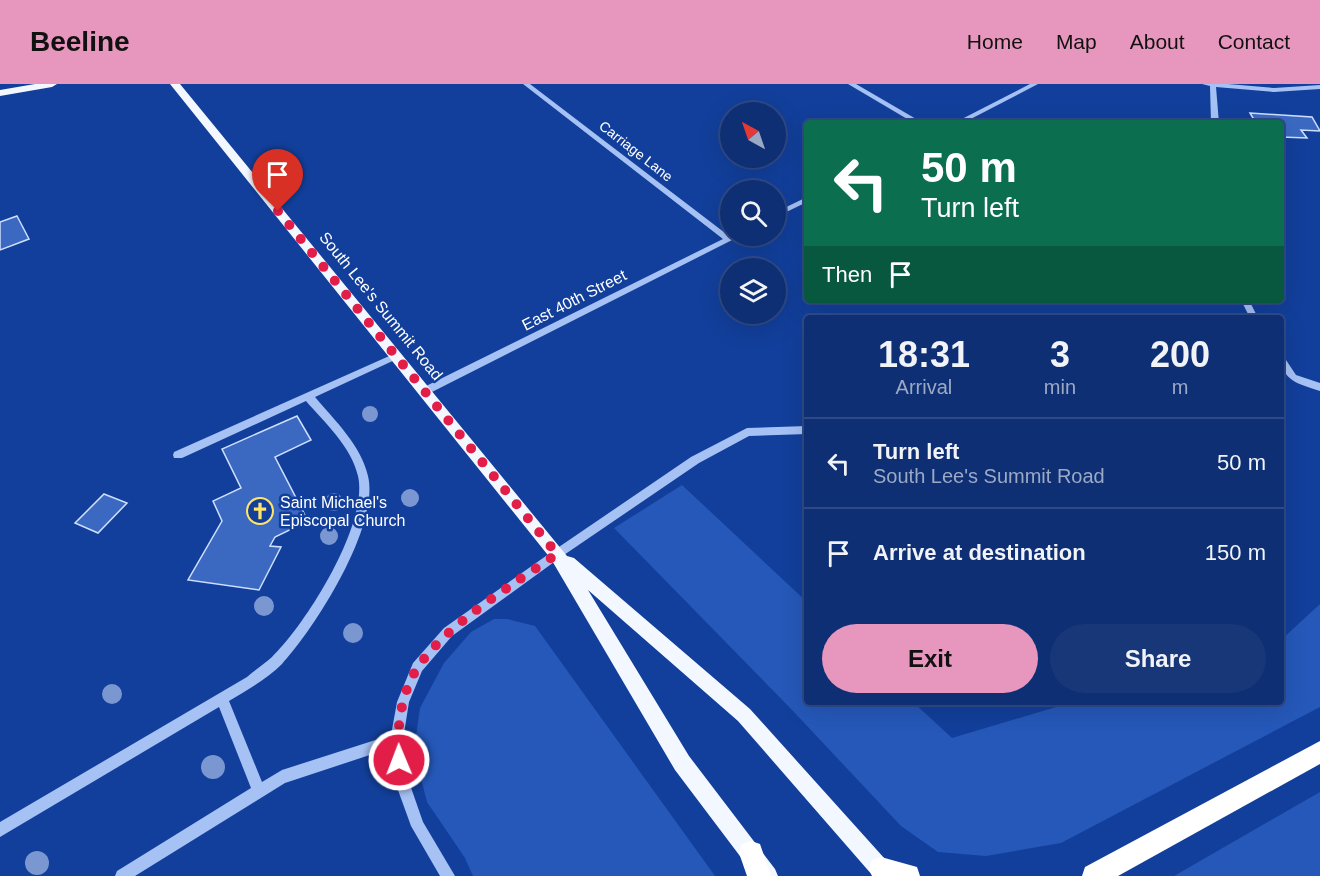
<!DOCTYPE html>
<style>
:root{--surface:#0e2f74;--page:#173779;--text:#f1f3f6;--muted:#9ba9c5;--line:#2e4a86;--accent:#e797bd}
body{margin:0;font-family:Arial,sans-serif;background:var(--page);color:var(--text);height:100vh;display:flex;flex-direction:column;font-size:22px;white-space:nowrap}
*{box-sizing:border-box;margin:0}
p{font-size:20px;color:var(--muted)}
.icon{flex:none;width:33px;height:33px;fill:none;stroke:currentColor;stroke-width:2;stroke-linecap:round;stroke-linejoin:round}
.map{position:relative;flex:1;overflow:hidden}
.sheet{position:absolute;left:804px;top:231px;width:480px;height:390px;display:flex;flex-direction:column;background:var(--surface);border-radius:6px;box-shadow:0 6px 24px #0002,0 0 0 2px var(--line)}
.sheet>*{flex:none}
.hud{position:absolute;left:804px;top:36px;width:480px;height:183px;border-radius:6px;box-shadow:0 6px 24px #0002,0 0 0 2px var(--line);background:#0b6e4f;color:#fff;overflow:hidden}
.needle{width:39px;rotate:320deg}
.controls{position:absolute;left:720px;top:18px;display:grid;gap:12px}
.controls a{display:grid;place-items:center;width:66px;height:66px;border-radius:50%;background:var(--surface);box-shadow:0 6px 24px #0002,0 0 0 2px var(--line);font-size:30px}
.pin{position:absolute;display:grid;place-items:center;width:51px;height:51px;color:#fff;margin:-62px -26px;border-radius:50% 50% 50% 0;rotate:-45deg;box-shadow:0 0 6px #0007}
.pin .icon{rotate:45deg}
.me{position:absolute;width:66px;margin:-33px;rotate:359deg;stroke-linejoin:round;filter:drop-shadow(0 0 4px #0008)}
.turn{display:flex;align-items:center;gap:21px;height:126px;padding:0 18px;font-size:27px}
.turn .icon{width:78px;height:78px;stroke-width:2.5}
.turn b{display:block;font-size:42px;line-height:51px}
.then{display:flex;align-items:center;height:57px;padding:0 18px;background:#0003;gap:12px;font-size:22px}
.eta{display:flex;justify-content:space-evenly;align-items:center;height:102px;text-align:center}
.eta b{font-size:36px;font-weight:800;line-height:42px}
.primary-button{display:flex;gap:12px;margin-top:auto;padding:12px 18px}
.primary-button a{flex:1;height:69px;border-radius:36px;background:var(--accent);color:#111;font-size:24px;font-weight:800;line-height:69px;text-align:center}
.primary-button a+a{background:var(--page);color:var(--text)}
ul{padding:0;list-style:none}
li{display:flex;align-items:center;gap:18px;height:90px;padding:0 18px;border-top:2px solid var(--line)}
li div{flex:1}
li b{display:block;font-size:22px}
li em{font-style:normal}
header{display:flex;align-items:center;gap:36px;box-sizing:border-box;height:84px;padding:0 30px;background:var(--accent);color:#111}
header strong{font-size:28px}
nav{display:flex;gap:33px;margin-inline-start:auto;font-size:21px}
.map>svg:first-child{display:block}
.green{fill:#2558b9}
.building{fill:#3b69c2;stroke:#cfdffe;stroke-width:1.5}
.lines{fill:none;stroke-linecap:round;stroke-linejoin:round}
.minor{fill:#a6c1f4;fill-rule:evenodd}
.major{fill:#f3f7ff;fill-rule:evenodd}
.highway{fill:#fff;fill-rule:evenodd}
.tree{fill:#7a97d1}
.route{stroke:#e11d48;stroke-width:10;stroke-dasharray:0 18}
.labels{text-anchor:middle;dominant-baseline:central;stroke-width:5;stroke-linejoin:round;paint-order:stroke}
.far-street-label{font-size:14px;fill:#fff;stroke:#123f9b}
.street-label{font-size:16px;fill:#fff;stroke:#123f9b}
.poi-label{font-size:16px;fill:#fff;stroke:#123f9b;text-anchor:start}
</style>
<header>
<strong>Beeline</strong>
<nav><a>Home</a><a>Map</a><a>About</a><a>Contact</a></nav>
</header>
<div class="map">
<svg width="1320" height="792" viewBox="0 0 1320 792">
<rect width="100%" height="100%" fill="#123f9b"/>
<!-- green -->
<g class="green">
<path d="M 682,401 L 807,518 L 807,618 L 913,618 L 952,654 L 1073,618 L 1281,618 L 1281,556 L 1320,520 L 1320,623 L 1061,759 L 986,772 L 938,768 L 901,742 L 793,627 L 614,444 Z"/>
<path d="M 494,535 L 507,535 L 535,542 L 715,792 L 473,792 L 465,774 L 427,718 L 414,667 L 420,624 L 444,579 L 471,548 Z"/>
<path d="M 1320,708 L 1320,792 L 1174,792 Z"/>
</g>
<!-- building -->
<g class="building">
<path d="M 1250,29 L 1312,33 L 1320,47 L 1301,46 L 1307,54 L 1281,53 L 1281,39 L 1256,39 Z"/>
<path d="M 17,132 L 29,155 L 0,166 L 0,138 Z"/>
<path d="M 297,332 L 311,356 L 275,373 L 308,437 L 275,453 L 270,462 L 281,463 L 259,506 L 188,496 L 222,437 L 213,417 L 241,404 L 222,365 Z"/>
<path d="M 104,410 L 127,419 L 98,449 L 75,439 Z"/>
</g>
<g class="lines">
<!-- minor -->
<g class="minor">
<path d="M 523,0 L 530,0 L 729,152 L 740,152 L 428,310 L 422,310 L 420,307 L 422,304 L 723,155 Z"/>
<path d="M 848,0 L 856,0 L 923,39 L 914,39 Z"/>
<path d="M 1030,0 L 1038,0 L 963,39 L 954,39 Z"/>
<path d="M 1202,0 L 1228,0 L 1274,4 L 1320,1 L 1320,5 L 1274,8 L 1216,3 L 1219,39 L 1211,39 L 1210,2 Z"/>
<path d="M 807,113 L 807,118 L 776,133 L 776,128 Z"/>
<path d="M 1241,216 L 1249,216 L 1258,234 L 1250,234 Z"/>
<path d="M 396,269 L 401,272 L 399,274 L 315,313 C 335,337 361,361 368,392 C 380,442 315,544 282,580 C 267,595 247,606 229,617 L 262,698 L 282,686 L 391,651 L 397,618 L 413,579 L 444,544 L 553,467 L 691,373 L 747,344 L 807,342 L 807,350 L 749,352 L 699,379 L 561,473 L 452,552 L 422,587 L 409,618 L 403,656 L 408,695 L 423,738 L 455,792 L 440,792 L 411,742 L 394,695 L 391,664 L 285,699 L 135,792 L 115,792 L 117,787 L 251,704 L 219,623 L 0,753 L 0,738 L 247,593 C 255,586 264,580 272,573 C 306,540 369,440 358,392 C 351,362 325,339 306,317 L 182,374 L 174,374 L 173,371 L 174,368 Z"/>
<path d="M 1281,272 L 1284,273 L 1296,291 L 1320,299 L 1320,307 C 1299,300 1281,297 1281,272 Z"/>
</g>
<!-- major -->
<g class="major">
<path d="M 35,0 L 57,0 L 52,3 L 0,12 L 0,6 Z"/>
<path d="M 170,0 L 180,0 L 567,472 L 574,474 L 750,625 L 894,785 L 897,792 L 873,792 L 738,637 L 588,506 L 689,672 L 775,785 L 778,792 L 755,792 L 675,686 L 551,475 Z"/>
</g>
<!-- highway -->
<g class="highway">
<path d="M 1320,657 L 1320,680 L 1118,792 L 1082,792 L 1085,783 Z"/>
<path d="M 751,757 L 760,760 L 771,792 L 747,792 L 739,769 L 742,760 Z"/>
<path d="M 881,773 L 917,783 L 920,792 L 872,792 L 869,785 L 872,776 Z"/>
</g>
</g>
<!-- trees -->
<g class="tree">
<circle cx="370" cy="330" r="8"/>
<circle cx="410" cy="414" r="9"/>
<circle cx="334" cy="418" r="9"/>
<circle cx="329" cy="452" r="9"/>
<circle cx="264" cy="522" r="10"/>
<circle cx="353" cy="549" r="10"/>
<circle cx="112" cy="610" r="10"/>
<circle cx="213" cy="683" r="12"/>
<circle cx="37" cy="779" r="12"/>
</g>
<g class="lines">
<!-- route -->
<path class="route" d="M 278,127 L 557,470 C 514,500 447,540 418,583 C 401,608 396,646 399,676"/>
</g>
<!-- icons -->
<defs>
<symbol id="church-ring" viewBox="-11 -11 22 22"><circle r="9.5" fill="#123f9b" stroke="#ffe469" stroke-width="1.5"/><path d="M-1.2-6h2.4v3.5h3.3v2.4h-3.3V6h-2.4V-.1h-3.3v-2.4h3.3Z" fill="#ffe469"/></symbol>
</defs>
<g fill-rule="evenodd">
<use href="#church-ring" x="245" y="412" width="30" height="30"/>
</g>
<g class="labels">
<!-- far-street labels -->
<g class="far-street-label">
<text transform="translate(636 67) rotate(38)">Carriage Lane</text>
</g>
<!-- street labels -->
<g class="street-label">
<text transform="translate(574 216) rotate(-27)">East 40th Street</text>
<text transform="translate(381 222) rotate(51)">South Lee's Summit Road</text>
</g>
<!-- poi labels -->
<g class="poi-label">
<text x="280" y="418">Saint Michael's<tspan x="280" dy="18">Episcopal Church</tspan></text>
</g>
</g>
</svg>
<div class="controls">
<a><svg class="needle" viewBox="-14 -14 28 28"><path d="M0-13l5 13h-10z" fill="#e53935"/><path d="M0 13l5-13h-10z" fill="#9ba9c5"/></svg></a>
<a><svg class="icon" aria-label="search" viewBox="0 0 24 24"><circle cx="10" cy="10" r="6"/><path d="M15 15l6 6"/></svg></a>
<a><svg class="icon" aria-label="layers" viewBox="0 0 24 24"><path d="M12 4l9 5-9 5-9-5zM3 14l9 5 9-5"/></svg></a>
</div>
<div class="pin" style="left:278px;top:127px;background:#d93025"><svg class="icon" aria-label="arrive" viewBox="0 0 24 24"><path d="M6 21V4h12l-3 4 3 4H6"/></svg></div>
<svg class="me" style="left:399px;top:676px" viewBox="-20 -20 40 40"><circle r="17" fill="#e11d48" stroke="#fff" stroke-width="3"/><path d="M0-11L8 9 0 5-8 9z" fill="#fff"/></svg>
<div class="hud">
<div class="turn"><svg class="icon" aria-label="left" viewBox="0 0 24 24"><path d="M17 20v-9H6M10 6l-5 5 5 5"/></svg><div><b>50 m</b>Turn left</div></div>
<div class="then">Then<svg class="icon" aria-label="arrive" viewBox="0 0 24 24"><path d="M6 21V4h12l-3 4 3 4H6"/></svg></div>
</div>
<section class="sheet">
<div class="eta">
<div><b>18:31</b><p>Arrival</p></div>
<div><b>3</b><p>min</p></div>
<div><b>200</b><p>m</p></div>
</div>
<ul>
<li><svg class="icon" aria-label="left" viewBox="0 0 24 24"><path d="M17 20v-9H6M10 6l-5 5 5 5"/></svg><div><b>Turn left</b><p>South Lee's Summit Road</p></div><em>50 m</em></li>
<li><svg class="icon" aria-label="arrive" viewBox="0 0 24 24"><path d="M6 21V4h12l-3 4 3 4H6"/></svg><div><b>Arrive at destination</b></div><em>150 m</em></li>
</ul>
<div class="primary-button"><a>Exit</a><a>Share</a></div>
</section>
</div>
